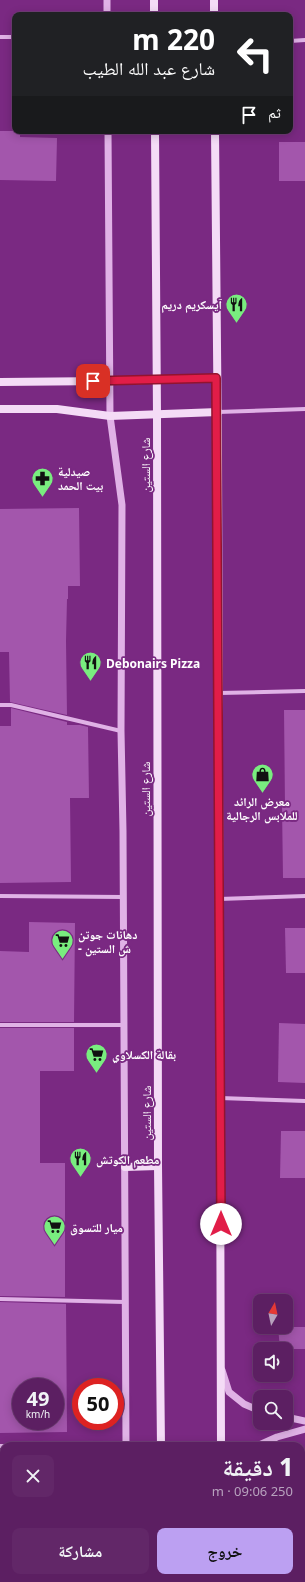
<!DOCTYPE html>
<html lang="ar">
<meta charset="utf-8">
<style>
:root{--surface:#5c1f62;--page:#622768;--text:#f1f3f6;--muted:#b8a2be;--line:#713d77;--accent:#bca0f2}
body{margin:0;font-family:"Noto Sans","Noto Naskh Arabic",sans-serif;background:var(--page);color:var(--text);direction:rtl;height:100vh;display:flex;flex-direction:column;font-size:15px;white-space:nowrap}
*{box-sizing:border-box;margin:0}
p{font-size:13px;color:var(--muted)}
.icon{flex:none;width:22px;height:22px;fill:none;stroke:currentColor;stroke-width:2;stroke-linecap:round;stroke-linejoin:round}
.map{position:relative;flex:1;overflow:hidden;direction:ltr}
.side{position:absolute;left:0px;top:1442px;width:305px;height:140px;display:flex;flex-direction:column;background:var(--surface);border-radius:12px 12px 0 0;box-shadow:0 2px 10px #0003,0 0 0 1px var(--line);direction:rtl}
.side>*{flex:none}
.banner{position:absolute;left:12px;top:12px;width:281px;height:122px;border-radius:8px;box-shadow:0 2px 10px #0003,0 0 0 1px var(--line);direction:rtl;background:#202124;color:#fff;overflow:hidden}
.needle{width:26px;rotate:9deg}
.fabs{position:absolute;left:253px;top:1294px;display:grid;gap:8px}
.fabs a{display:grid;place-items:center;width:40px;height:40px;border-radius:8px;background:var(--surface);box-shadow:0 2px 10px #0003,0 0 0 1px var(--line);font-size:20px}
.speed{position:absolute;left:12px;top:1378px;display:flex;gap:8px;font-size:20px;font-weight:700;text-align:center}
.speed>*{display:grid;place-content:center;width:52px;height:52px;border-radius:50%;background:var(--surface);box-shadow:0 2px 10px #0003,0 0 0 1px var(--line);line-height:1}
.speed small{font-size:10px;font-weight:400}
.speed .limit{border:6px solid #d22;background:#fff;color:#111}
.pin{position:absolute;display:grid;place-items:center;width:34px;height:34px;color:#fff;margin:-17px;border-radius:8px;box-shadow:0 2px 6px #0006}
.me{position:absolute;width:44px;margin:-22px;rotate:0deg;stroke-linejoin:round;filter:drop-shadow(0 0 3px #0008)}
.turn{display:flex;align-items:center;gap:14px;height:84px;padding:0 12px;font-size:18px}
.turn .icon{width:52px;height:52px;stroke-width:2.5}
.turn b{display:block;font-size:28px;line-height:34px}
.then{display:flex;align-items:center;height:38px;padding:0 12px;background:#0003;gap:8px;font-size:15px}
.round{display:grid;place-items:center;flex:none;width:42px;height:42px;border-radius:8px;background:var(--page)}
.overview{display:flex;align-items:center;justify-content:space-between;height:68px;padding:0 12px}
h1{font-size:24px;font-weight:800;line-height:30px}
.button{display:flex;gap:8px;margin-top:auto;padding:8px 12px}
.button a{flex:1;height:46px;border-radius:8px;background:var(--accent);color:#111;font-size:16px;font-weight:800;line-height:46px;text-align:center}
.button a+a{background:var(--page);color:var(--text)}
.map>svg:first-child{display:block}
.building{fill:#a356ac;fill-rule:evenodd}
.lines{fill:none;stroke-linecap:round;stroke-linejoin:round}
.minor{stroke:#e0b2e6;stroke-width:4}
.tertiary{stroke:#e0b2e6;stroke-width:7}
.secondary{stroke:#f4dbf6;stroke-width:8}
.route-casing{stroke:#92132f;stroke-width:10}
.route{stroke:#e11d48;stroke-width:7}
.labels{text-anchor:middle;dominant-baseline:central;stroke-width:3.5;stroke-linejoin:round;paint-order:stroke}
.poi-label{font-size:12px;font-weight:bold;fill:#fff;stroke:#7a2982;text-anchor:start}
.street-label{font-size:12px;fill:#fff;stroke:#7a2982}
</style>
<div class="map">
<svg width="305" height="1582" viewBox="0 0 305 1582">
<rect width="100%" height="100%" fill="#7a2982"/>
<!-- building -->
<g class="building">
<path d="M 0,131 L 20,131 L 20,137 L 57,138 L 56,181 L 0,180 Z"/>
<rect x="279" y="142" width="26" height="39"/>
<path d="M 79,508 L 80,586 L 68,586 L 68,599 L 67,599 L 66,641 L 67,715 L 10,702 L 9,652 L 0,652 L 0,509 Z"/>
<path d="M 11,708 L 67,722 L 67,725 L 80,725 L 88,727 L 89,798 L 70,798 L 71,882 L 0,883 L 0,726 L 11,726 Z"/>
<path d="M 284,710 L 305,710 L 305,878 L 283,878 L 282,806 L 285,806 Z"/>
<path d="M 29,922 L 75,923 L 74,1022 L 0,1022 L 0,951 L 29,952 Z"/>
<path d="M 285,928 L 305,928 L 305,973 L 286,973 Z"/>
<path d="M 279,1023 L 305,1024 L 305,1083 L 278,1082 Z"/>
<path d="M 0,1028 L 74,1028 L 74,1071 L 40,1071 L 40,1163 L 65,1163 L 65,1297 L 0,1296 Z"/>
<path d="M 281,1131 L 305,1131 L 305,1178 L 280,1178 Z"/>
<path d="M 0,1302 L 66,1304 L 67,1432 L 0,1433 ZM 21,1387 L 55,1387 L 55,1421 L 21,1421 Z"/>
<path d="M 278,1327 L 305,1327 L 305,1349 L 280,1349 Z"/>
</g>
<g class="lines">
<!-- minor -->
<g class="minor">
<path d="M 0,37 L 15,37"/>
<path d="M 290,41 L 305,40"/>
<path d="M 218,412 L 305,409"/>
<path d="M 219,693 L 305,691"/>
<path d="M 0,705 L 11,705 L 121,731"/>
<path d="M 0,896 L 123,897"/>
<path d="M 219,899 L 305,896"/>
<path d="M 0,1025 L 124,1025"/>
<path d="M 220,1098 L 305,1101"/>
<path d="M 0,1299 L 125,1302"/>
<path d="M 0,1446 L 4,1446"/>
</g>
<!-- tertiary -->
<g class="tertiary">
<path d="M 107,0 L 107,15"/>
<path d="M 108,131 L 110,416 L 122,505 L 121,731 L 123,831 L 126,1446"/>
<path d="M 222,1370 L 229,1392 L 244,1404 L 260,1411"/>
<path d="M 286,1417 L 305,1421"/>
<path d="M 257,1446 L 277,1437 L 305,1429"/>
<path d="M 127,1578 L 127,1582"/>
</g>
<!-- secondary -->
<g class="secondary">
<path d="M 154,0 L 154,15"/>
<path d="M 214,0 L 214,15"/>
<path d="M 155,131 L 157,414 L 158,1166 L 161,1446"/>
<path d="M 215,131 L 218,453 L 221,1446"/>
<path d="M 0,382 L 108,381 L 216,378"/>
<path d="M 0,409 L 57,409 L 110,416 L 218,412"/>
<path d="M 125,1167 L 158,1166"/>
<path d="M 162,1578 L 162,1582"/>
<path d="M 222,1578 L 222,1582"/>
</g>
</g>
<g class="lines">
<defs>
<path id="route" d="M 93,381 L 216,378 L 221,1224"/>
</defs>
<!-- route casing -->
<use href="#route" class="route-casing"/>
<!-- route -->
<use href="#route" class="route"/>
</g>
<!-- icons -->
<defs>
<symbol id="restaurant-pin" viewBox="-11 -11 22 30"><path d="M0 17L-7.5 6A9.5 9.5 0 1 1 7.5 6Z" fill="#79ed7f" stroke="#7a2982"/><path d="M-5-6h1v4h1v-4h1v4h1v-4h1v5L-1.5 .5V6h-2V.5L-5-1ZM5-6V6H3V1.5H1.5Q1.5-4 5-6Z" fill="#111"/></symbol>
<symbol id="pharmacy-pin" viewBox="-11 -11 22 30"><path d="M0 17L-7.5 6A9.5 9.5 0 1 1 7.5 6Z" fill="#79ed7f" stroke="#7a2982"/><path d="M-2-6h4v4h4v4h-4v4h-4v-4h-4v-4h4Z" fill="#111"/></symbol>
<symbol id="shop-pin" viewBox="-11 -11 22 30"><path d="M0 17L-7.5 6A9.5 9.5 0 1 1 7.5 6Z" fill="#79ed7f" stroke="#7a2982"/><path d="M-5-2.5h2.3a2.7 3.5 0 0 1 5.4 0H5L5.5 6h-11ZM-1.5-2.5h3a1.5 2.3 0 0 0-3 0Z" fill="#111"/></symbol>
<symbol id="supermarket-pin" viewBox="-11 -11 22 30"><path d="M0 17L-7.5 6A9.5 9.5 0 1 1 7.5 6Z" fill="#79ed7f" stroke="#7a2982"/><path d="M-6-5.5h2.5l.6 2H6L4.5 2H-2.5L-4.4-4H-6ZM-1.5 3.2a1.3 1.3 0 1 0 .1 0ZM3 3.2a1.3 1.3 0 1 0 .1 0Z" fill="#111"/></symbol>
</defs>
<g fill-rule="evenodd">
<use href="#restaurant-pin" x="224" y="292" width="25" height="34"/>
<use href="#pharmacy-pin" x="30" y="466" width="25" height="34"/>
<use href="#restaurant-pin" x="78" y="650" width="25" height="34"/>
<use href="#shop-pin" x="250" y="762" width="25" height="34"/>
<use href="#supermarket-pin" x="50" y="928" width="25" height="34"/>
<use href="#supermarket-pin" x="84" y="1042" width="25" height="34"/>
<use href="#restaurant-pin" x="68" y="1146" width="25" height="34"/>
<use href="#supermarket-pin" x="42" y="1214" width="25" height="34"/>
</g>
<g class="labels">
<!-- poi labels -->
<g class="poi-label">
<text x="222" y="304" text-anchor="end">آيسكريم دريم</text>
<text x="58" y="471">صيدلية<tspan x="58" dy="14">بيت الحمد</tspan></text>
<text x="106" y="663">Debonairs Pizza</text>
<text x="262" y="801" text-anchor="middle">معرض الرائد<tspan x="262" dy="14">للملابس الرجالية</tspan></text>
<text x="78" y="934">دهانات جوتن<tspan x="78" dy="14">- ش الستين</tspan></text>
<text x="112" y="1054">بقالة الكسلاوي</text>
<text x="96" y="1159">مطعم الكوتش</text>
<text x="70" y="1227">ميار للتسوق</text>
</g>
<!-- street labels -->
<g class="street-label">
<text transform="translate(145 465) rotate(-90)">شارع الستين</text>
<text transform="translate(145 789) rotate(-90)">شارع الستين</text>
<text transform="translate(146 1113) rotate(-90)">شارع الستين</text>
</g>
</g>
</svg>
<div class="fabs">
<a><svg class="needle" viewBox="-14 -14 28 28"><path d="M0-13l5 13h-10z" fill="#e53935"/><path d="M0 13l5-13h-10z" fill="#b8a2be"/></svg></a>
<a><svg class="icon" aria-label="sound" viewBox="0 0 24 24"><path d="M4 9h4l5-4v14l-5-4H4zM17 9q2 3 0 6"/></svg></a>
<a><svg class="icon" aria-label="search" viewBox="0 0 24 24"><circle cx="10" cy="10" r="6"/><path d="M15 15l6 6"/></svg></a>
</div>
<div class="speed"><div>49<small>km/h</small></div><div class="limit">50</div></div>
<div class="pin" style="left:93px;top:381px;background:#d93025"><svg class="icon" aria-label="arrive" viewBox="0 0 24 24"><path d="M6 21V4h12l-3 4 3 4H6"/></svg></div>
<svg class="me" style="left:221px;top:1224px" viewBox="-20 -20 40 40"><circle r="19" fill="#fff"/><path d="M0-13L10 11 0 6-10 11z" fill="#e11d48"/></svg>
<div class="banner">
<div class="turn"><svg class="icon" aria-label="left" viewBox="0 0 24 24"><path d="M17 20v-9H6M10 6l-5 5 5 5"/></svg><div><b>220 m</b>شارع عبد الله الطيب</div></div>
<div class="then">ثم<svg class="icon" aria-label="arrive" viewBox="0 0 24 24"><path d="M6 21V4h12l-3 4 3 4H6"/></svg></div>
</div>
<section class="side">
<div class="overview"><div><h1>1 دقيقة</h1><p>250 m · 09:06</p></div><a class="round"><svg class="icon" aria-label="close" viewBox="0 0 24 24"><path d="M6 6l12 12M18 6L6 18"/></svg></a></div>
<div class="button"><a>خروج</a><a>مشاركة</a></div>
</section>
</div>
